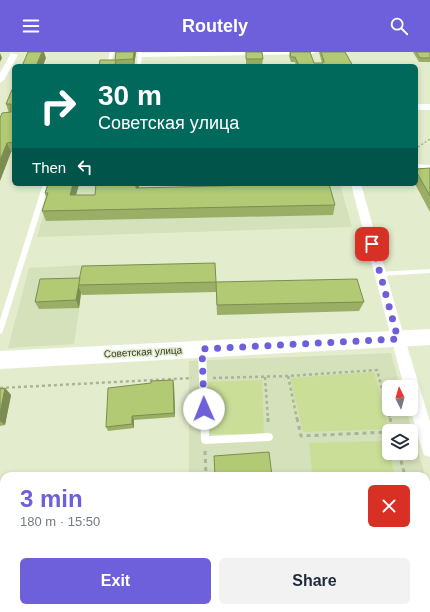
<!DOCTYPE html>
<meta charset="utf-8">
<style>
:root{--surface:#fff;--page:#f2f2f3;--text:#1f2937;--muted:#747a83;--accent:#6d60da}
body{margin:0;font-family:Arial,sans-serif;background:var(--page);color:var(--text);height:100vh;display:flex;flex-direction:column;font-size:15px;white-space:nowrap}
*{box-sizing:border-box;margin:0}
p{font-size:13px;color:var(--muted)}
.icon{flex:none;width:22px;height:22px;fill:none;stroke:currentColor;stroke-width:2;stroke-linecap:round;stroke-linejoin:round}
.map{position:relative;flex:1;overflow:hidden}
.details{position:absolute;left:0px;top:420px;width:430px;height:140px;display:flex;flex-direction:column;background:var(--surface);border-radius:12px 12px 0 0;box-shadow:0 2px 6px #0003}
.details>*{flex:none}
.guide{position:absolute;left:12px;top:12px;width:406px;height:122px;border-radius:6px;box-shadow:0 2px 6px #0003;background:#00695c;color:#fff;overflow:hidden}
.needle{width:26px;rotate:355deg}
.tools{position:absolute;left:382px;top:328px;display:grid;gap:8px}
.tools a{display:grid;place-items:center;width:36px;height:36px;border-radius:6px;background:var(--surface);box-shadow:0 2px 6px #0003;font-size:20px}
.pin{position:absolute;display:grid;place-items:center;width:34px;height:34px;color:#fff;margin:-17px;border-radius:8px;box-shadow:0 2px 6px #0006}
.me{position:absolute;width:44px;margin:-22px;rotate:359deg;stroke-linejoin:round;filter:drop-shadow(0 0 3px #0008)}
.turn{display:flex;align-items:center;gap:14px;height:84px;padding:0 20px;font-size:18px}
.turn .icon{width:52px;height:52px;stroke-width:2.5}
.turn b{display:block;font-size:28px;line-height:34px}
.then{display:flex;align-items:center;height:38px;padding:0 20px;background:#0003;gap:8px;font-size:15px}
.round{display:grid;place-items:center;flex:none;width:42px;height:42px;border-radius:6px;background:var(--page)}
.summary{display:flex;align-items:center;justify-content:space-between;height:68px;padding:0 20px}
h1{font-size:24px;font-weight:800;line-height:30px;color:var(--accent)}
.cta{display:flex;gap:8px;margin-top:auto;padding:8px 20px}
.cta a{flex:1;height:46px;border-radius:6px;background:var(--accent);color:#fff;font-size:16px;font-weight:800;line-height:46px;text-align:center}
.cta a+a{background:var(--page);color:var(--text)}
header{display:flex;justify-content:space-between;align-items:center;height:52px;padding:0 20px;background:var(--accent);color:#fff;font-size:18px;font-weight:800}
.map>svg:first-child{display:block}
.built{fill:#d4e1ba;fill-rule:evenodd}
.green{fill:#cade98}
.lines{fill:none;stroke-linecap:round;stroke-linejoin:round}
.path-far3{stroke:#abb399;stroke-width:1.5;stroke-dasharray:2 2;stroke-linecap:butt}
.path-far2{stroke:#abb399;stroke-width:2;stroke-dasharray:2.5 2.5;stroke-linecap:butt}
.path-far1{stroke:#abb399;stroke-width:2.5;stroke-dasharray:3 3;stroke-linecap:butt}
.path{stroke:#abb399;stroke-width:3;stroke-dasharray:4 4;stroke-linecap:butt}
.service{fill:#fff;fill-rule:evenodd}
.minor{fill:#fff;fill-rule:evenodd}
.secondary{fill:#fff;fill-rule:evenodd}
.wall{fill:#9aae65}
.shaded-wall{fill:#7d8d52}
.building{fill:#b3ca75;stroke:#7d8d52}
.route{stroke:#6d60da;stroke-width:7;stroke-dasharray:0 12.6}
.labels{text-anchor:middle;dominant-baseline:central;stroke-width:3;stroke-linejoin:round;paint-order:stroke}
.street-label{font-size:10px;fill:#35392c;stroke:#e3edcd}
</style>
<header><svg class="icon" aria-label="menu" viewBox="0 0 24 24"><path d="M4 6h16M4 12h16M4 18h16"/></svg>Routely<svg class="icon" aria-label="search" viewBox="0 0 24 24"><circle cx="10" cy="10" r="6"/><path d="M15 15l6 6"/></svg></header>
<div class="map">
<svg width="430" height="560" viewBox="0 0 430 560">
<rect width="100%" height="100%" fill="#e3edcd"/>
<!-- built -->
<g class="built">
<path d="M 52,132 L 340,132 L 352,175 L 37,185 Z"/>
<path d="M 86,213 L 74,292 L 8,296 L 29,216 Z"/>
<path d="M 391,301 L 400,335 L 389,335 L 389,357 L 406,357 L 425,424 L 189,424 L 189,309 ZM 389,379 L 411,379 L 411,401 L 389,401 Z"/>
<path d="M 426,429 L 430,444 L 430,560 L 188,560 L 188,556 L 426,556 Z"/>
</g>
<!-- green -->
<g class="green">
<path d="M 374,320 L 389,377 L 303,380 L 290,326 Z"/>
<path d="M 262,328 L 264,382 L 210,382 L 208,330 Z"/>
<path d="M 386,389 L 395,424 L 361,424 L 360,420 L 312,420 L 309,391 Z"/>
<path d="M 426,554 L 427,560 L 373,560 L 372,556 L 426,556 Z"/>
</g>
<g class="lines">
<!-- path-far3 -->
<path class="path-far3" d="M 418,95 L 430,87"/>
<!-- path-far2 -->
<path class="path-far2" d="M 416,96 L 419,94"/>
<!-- path-far1 -->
<g class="path-far1">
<path d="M 288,324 L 297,367"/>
<path d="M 265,325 L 268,367"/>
<path d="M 213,326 L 288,324 L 377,318 L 390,367"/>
<path d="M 0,336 L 192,326"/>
</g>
<!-- path -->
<g class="path">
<path d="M 268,366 L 268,374"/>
<path d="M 297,366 L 301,384 L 389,380"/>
<path d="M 390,366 L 393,379"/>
<path d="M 205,399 L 206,424"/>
<path d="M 399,401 L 405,424"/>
<path d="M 426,504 L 430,519"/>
<path d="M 208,556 L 208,560"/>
</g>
<!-- service -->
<g class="service">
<path d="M 110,0 L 114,0 L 111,10 L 104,14 L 99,14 L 108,8 Z"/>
<path d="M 138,0 L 142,0 L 141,14 L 137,14 Z"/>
<path d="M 416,112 L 430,113 L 430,119 L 426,116 L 416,116 Z"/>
<path d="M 43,132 L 49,132 L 3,279 L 2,281 L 0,282 L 0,268 Z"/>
<path d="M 430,217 L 430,221 L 380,224 L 377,222 L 380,220 Z"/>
<path d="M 202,295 L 205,296 L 206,298 L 209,384 L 269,381 L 272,382 L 273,385 L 272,388 L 269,389 L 205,392 L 202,391 L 201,388 L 198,298 L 199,296 Z"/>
</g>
<!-- minor -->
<g class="minor">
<path d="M 177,0 L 316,0 L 312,2 L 140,5 L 136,3 L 140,1 Z"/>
<path d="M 11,1 L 18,3 L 4,28 L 0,31 L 0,21 Z"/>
<rect x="416" y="52" width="14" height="6"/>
<path d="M 351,132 L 361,132 L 399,267 L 430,370 L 430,405 L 424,403 L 422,397 L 410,357 L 411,335 L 404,335 Z"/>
</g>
<!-- secondary -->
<path class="secondary" d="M 430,277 L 430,293 L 0,317 L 0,299 Z"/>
</g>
<!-- wall -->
<g class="wall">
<path d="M 116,0 L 136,0 L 134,14 L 99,14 L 115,8 Z"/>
<path d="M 246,0 L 263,7 L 262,13 L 246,13 Z"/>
<path d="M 290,0 L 314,11 L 322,11 L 319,0 L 345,0 L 353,14 L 296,14 L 295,10 L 291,10 L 289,4 Z"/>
<path d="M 413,0 L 430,0 L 430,10 L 419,10 Z"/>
<path d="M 14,33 L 14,100 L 11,100 L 0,129 L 9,61 L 6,52 Z"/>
<path d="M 430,116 L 430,160 L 415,132 L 416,132 L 416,117 Z"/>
<path d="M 48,132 L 79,132 L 76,143 L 95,143 L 96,132 L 139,132 L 139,136 L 292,133 L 292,132 L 329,132 L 335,153 L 333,163 L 46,169 L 42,159 L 46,145 L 45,141 Z"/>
<path d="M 40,227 L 216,230 L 364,250 L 359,259 L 217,263 L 216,240 L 82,243 L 81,241 L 79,256 L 39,257 L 35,250 Z"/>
<path d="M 174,332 L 175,365 L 134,368 L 134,376 L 108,379 L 106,375 Z"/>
<path d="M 5,336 L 11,343 L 5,373 L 0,374 L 0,337 Z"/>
<path d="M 225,556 L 317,556 L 270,560 L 225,560 Z"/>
</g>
<!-- shaded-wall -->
<g class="shaded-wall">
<path d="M 41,0 L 44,0 L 46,6 L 43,14 L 36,14 Z"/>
<path d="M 134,0 L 136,0 L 134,14 L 133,7 Z"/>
<path d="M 0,1 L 2,6 L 0,10 Z"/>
<path d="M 7,91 L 11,100 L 0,129 L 0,108 Z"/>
<path d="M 73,132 L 79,132 L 73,154 L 70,143 Z"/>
<path d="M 136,132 L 139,132 L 138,146 L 136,136 Z"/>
<path d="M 78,233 L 81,241 L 79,256 L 76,248 Z"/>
<path d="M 173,328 L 174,332 L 175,365 L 174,361 Z"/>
<path d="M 5,336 L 11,343 L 5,373 L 0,369 L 0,361 Z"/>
<path d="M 132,364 L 134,368 L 134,376 L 132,372 Z"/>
<path d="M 149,556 L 151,556 L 151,560 L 148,560 Z"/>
</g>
<!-- building -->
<g class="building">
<path d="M 28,0 L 42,0 L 36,14 L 22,14 Z"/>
<path d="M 116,0 L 134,0 L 133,7 L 115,8 Z"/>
<path d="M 246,0 L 262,0 L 263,7 L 246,7 Z"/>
<path d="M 290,0 L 310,0 L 314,11 L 323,11 L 324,9 L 321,0 L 345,0 L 353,14 L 299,14 L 295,5 L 291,5 Z"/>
<path d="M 416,0 L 430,0 L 430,6 L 420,6 Z"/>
<path d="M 100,8 L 116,8 L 115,14 L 99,14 Z"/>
<path d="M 14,33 L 14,90 L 7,91 L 0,108 L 0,66 L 2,61 L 11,60 L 11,52 L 6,52 Z"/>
<path d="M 430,116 L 430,144 L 416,119 L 416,117 Z"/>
<path d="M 48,132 L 73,132 L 70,143 L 95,143 L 96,132 L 136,132 L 136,136 L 296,132 L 329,132 L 335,153 L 42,159 L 48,141 L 45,141 Z"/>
<path d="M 215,211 L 216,230 L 78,233 L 82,214 Z"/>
<path d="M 80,226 L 76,248 L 35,250 L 40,227 Z"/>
<path d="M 357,227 L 364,250 L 217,253 L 216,230 Z"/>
<path d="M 173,328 L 174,361 L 132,364 L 132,372 L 106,375 L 108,336 L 151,331 L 151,329 Z"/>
<path d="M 5,336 L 0,361 L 0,337 Z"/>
<path d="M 269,400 L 272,424 L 215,424 L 214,404 Z"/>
<path d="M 170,421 L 170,424 L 137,424 Z"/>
<path d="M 362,423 L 362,424 L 343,424 Z"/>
<path d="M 102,556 L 149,556 L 148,560 L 101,560 Z"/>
<path d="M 225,556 L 310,556 L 264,560 L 225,560 Z"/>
</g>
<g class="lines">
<!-- route -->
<path class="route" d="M 204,357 L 202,297 L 398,287 L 372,192"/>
</g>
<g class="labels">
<!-- street labels -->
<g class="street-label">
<text transform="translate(143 300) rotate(-3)">Советская улица</text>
</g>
</g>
</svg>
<div class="tools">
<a><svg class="needle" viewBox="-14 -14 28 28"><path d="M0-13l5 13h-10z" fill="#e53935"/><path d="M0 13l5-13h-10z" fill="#747a83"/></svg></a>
<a><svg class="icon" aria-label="layers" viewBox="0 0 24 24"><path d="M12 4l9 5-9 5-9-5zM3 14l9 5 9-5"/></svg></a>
</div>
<div class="pin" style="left:372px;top:192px;background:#d93025"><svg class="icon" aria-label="arrive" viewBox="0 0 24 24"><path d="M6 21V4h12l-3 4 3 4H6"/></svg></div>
<svg class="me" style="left:204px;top:357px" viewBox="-20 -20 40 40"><circle r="19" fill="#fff"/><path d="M0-13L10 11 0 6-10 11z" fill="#6d60da"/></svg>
<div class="guide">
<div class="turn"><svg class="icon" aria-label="right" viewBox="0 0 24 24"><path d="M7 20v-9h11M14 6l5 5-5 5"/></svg><div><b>30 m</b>Советская улица</div></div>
<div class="then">Then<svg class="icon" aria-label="left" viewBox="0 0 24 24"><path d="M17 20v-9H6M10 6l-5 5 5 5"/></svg></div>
</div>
<section class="details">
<div class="summary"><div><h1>3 min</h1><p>180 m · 15:50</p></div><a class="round" style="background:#d93025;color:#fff"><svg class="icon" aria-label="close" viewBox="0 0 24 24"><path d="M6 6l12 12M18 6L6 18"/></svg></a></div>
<div class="cta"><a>Exit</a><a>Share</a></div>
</section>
</div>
